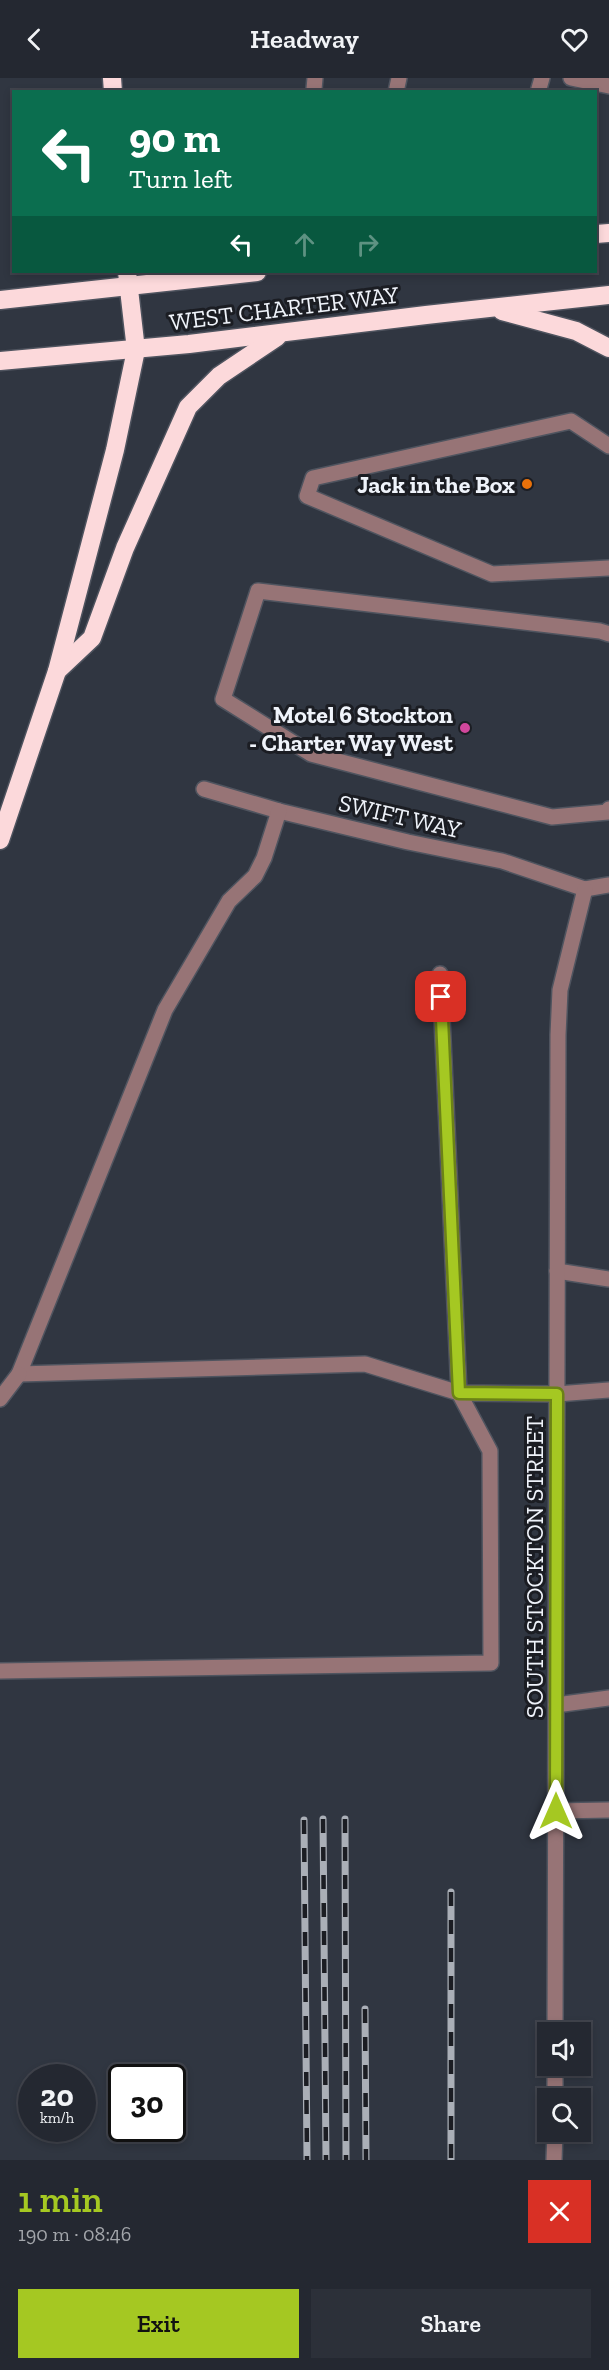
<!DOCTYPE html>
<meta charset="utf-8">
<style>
:root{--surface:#242831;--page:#2c3039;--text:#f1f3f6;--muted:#a3a6ab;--line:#41444d;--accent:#a5c822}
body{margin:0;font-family:"Zilla Slab",serif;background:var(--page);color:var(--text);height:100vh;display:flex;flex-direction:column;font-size:22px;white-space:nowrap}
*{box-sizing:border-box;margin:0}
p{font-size:20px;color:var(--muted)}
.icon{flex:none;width:33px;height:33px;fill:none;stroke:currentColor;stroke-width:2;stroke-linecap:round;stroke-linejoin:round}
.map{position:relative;height:2082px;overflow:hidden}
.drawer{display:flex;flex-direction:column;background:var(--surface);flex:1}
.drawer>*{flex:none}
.guide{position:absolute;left:12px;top:12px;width:585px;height:183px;border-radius:0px;box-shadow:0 3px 9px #0003,0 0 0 2px var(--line);background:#0b6e4f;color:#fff;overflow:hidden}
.buttons{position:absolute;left:537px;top:1944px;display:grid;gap:12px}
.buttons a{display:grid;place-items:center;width:54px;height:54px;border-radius:0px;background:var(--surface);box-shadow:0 3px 9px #0003,0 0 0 2px var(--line);font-size:30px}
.speed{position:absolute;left:18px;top:1986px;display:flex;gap:12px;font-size:30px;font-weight:700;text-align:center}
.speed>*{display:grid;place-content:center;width:78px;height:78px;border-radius:50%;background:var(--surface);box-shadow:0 3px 9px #0003,0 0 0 2px var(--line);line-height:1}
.speed small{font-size:15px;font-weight:400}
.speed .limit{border:3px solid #111;border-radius:9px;background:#fff;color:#111}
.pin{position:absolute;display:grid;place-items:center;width:51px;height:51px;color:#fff;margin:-26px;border-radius:12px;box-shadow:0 3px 9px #0006}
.me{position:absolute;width:66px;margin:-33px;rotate:0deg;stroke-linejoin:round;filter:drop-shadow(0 0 4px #0008)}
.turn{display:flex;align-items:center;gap:21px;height:126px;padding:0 18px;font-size:27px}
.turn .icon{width:78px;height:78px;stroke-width:2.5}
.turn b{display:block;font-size:42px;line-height:51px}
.lanes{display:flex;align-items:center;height:57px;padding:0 18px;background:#0003;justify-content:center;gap:30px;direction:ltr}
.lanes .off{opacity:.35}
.round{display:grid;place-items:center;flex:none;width:63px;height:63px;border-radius:0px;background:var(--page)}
.headline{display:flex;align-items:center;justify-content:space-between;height:102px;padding:0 18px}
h1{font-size:36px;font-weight:600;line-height:45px;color:var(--accent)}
.button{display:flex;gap:12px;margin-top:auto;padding:12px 18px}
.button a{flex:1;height:69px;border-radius:0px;background:var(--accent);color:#111;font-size:24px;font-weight:600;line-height:69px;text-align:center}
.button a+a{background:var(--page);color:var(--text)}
header{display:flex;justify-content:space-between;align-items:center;height:78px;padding:0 18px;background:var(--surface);font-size:27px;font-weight:600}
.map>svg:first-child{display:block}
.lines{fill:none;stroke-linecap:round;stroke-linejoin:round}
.minor-casing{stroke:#4f545f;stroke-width:18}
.highway-casing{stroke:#4f545f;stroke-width:21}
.minor{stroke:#977476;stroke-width:15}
.highway{stroke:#fcd9db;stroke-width:18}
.rail-casing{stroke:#aaafb7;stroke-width:7}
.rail{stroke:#1b1d23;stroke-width:4.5;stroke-dasharray:14;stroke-linecap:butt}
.route-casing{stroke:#6b8216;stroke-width:15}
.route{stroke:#a5c822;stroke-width:10}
.food-dot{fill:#e8710a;stroke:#1b1d23;stroke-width:2}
.hotel-dot{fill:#d1479c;stroke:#1b1d23;stroke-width:2}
.labels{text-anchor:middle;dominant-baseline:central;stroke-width:6;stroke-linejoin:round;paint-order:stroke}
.street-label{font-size:24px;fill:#eff3fa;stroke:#1b1d23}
.poi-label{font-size:24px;font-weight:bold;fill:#eff3fa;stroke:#1b1d23;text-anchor:end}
</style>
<header><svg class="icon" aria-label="back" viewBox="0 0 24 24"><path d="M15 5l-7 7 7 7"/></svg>Headway<svg class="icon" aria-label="heart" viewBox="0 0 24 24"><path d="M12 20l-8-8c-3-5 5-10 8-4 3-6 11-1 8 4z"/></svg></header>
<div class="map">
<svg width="609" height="2082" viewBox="0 0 609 2082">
<rect width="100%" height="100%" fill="#303641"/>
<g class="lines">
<defs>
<g id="minor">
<path d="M 571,0 L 609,8"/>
<path d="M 314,11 L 315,0"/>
<path d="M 396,14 L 399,0"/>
<path d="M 538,14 L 542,0"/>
<path d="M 609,368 L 571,343 L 313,400 L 307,418 L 492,496 L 609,490"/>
<path d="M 609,556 L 600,553 L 258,513 L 223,621 L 311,676 L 552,739 L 608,734 L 609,731"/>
<path d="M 204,711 L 279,733 L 408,764 L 502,783 L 585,811 L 609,807"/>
<path d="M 279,733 L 264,780 L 255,798 L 229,823 L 165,932 L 19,1296 L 365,1286 L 459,1315 L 557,1316 L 609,1312"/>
<path d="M 557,1193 L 609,1201"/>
<path d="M 0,1321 L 19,1296"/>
<path d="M 0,1593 L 491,1585 L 490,1373 L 459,1315 L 440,896"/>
<path d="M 556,1627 L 609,1620"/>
<path d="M 556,1733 L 609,1732"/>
<path d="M 555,1954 L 558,957 L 560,912 L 585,811"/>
<path d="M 555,2020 L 555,1988"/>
<path d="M 554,2082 L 555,2054"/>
</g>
<g id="highway">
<path d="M 112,0 L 113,14"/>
<path d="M 596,156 L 609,155"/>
<path d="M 0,222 L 257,194"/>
<path d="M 502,233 L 576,253 L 609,270"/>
<path d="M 0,283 L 189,266 L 426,237 L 609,217"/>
<path d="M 57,593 L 92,560 L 125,470 L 188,329 L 219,298 L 277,259"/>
<path d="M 0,762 L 57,593 L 115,372 L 136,272 L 127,194"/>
</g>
</defs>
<!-- minor casing -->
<use href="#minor" class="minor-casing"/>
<!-- highway casing -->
<use href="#highway" class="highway-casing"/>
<!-- minor -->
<use href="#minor" class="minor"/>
<!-- highway -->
<use href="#highway" class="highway"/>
<defs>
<g id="rail">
<path d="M 323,1741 L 326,2082"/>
<path d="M 345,1741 L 346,2082"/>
<path d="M 304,1742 L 307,2082"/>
<path d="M 451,1814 L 451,2082"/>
<path d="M 365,1931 L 366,2082"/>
</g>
</defs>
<!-- rail casing -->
<use href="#rail" class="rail-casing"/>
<!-- rail -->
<use href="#rail" class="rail"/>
</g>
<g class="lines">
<defs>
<path id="route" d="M 441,919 L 459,1315 L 557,1316 L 556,1733"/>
</defs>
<!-- route casing -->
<use href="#route" class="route-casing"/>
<!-- route -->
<use href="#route" class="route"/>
</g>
<!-- markers -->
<circle class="food-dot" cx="527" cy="406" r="6"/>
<circle class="hotel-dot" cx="465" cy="650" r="6"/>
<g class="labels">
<!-- street labels -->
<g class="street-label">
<text transform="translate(284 230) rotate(-7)">WEST CHARTER WAY</text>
<text transform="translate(400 738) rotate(13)">SWIFT WAY</text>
<text transform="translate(534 1489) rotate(-90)">SOUTH STOCKTON STREET</text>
</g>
<!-- poi labels -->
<g class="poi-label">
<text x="515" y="406">Jack in the Box</text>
<text x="453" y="636">Motel 6 Stockton<tspan x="453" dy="28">- Charter Way West</tspan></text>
</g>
</g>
</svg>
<div class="buttons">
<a><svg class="icon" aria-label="sound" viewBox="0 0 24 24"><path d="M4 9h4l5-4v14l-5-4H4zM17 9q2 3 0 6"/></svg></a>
<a><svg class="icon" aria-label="search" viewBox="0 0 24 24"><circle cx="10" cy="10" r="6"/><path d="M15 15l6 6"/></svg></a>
</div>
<div class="speed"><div>20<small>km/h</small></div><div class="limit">30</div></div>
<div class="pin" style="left:441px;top:919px;background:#d93025"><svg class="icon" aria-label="arrive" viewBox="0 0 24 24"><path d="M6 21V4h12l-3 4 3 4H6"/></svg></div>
<svg class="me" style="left:556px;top:1733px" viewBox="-20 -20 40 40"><path d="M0-17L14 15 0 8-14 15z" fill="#a5c822" stroke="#fff" stroke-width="4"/></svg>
<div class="guide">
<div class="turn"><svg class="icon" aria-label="left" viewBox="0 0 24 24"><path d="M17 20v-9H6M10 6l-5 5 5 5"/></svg><div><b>90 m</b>Turn left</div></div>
<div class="lanes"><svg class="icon" aria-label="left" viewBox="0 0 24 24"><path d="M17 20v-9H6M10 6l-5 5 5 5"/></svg><svg class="icon off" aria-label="ahead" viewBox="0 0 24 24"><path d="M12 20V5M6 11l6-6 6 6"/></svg><svg class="icon off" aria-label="right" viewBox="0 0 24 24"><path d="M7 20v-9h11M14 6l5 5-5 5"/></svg></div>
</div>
</div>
<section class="drawer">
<div class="headline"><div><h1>1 min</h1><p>190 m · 08:46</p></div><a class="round" style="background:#d93025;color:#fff"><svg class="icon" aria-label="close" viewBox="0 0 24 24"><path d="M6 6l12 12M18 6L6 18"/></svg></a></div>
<div class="button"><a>Exit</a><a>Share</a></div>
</section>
